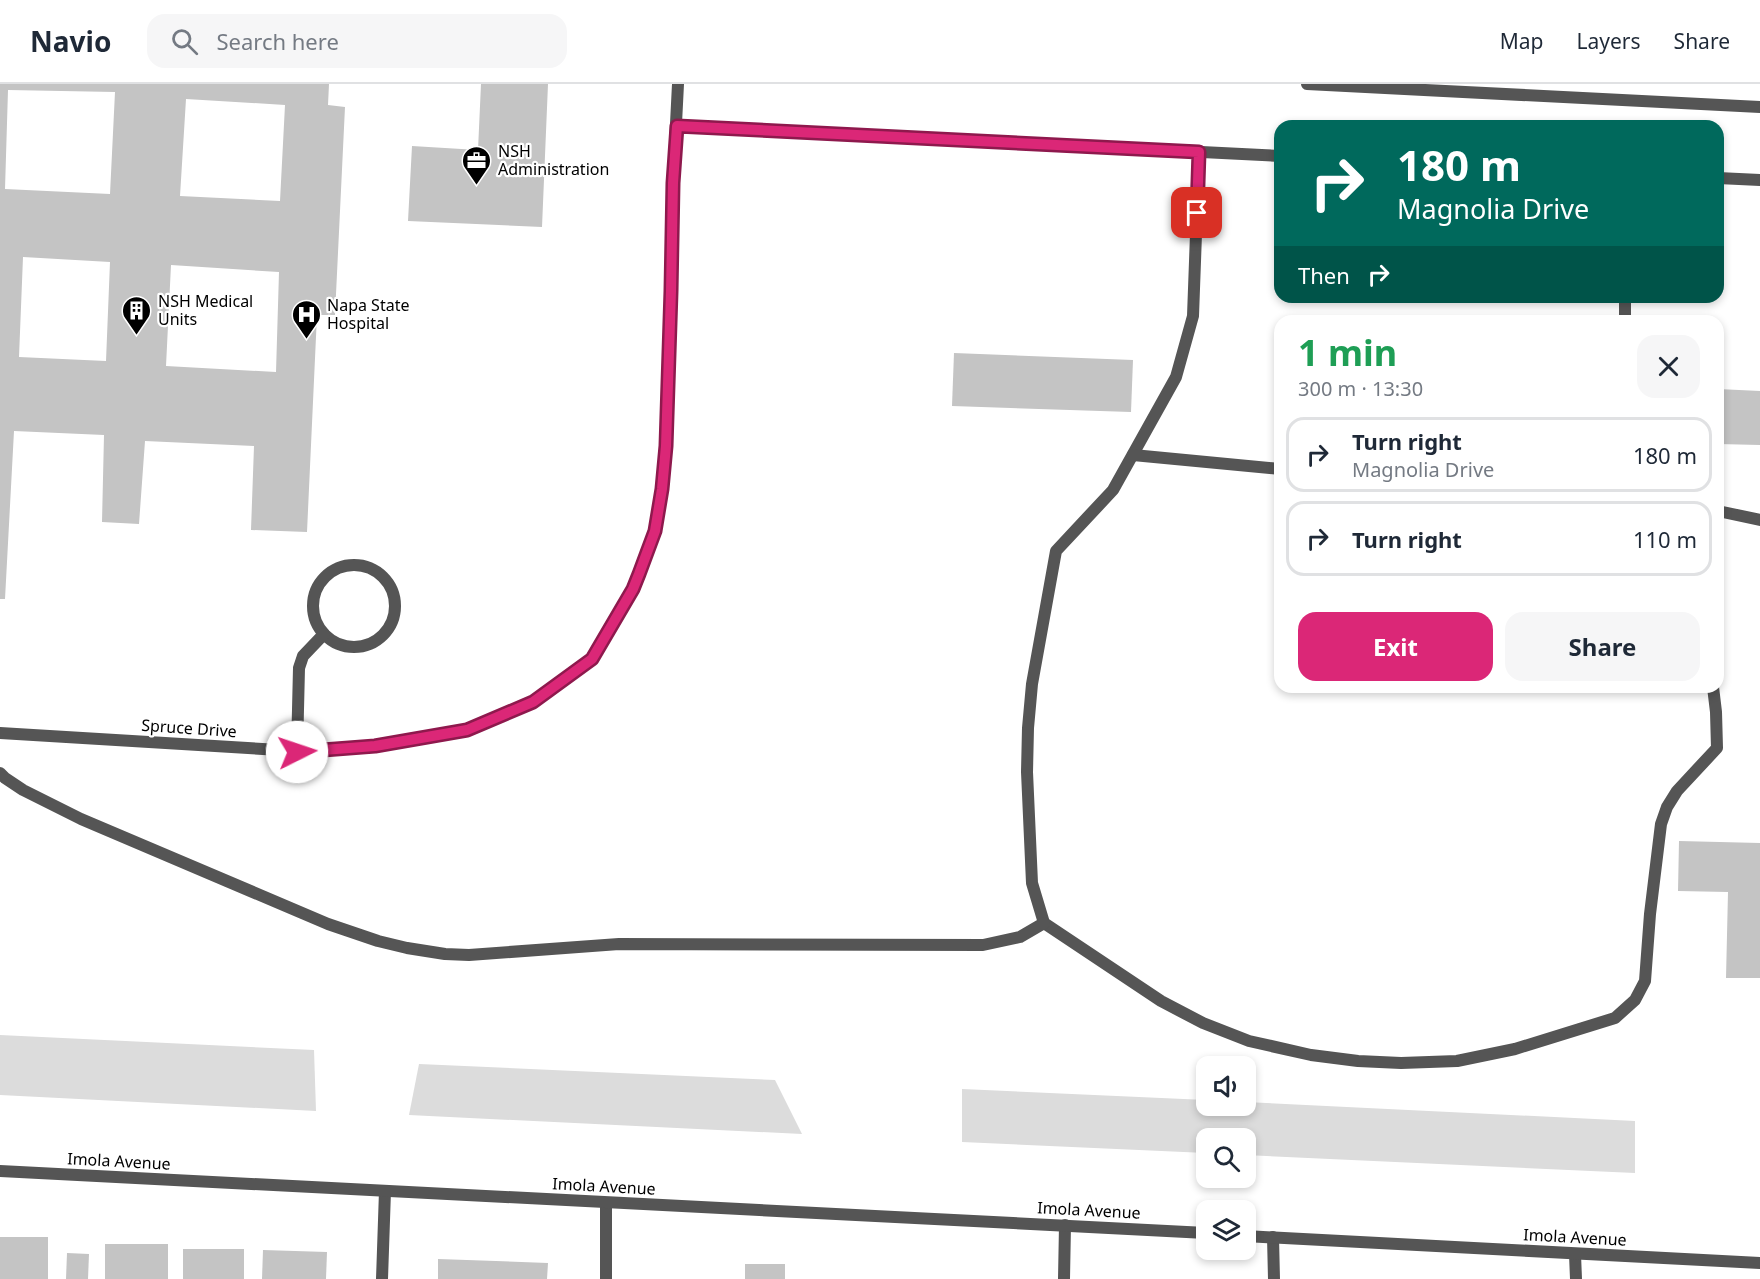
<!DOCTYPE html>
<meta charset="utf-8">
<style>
:root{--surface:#fff;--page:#f6f6f7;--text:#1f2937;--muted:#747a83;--line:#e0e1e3;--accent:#db2777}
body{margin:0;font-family:"Noto Sans",sans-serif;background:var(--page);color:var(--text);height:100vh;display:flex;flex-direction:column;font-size:22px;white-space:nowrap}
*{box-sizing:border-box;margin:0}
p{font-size:20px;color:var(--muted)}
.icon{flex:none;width:33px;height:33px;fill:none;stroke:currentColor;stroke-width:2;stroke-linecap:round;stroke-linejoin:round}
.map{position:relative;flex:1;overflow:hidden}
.details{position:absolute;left:1274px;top:231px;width:450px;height:378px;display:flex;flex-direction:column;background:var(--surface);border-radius:18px;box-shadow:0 3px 9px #0003}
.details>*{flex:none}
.top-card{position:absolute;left:1274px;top:36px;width:450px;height:183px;border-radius:18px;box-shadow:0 3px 9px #0003;background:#00695c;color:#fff;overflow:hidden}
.fabs{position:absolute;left:1196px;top:972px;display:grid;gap:12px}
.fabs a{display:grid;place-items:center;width:60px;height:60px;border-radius:12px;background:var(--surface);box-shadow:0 3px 9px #0003;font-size:30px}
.pin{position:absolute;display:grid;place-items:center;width:51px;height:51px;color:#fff;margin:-26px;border-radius:12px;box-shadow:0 3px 9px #0006}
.me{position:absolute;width:66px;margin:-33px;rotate:86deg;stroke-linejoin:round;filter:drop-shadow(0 0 4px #0008)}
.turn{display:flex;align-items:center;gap:21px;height:126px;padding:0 24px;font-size:27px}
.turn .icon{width:78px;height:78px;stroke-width:2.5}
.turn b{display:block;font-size:42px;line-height:51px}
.then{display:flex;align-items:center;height:57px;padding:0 24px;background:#0003;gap:12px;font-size:22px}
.round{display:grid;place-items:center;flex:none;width:63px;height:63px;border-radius:18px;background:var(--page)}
.summary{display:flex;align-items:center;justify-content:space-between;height:102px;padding:0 24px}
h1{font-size:36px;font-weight:700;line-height:45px;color:#1e9e55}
.action{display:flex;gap:12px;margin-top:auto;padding:12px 24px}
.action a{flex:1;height:69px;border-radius:18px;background:var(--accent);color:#fff;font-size:24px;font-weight:700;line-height:69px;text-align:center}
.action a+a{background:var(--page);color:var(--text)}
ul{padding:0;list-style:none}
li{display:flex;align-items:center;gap:18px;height:75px;margin:0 12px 9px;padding:0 12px;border:3px solid var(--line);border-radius:18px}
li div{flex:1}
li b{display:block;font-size:22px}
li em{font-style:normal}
header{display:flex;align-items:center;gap:36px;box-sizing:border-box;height:84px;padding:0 30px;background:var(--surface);border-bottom:2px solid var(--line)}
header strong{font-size:28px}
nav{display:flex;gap:33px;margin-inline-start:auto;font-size:21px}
.search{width:420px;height:54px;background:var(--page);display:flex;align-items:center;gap:15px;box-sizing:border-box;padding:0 21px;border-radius:18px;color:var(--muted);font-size:22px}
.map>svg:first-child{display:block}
.green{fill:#dcdcdc}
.building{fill:#c4c4c4;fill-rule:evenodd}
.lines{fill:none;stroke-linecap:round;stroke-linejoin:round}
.service{stroke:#555;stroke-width:12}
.minor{stroke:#555;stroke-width:12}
.tertiary{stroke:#555;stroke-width:12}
.route-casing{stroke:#8e194d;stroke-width:15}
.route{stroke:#db2777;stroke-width:10}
.labels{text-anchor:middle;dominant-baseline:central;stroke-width:4.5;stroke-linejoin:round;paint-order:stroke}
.poi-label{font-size:16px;fill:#000;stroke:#fff;text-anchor:start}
.street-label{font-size:16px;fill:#000;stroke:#fff}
</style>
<header>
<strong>Navio</strong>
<div class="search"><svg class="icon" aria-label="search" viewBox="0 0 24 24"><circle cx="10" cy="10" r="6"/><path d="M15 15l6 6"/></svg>Search here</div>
<nav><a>Map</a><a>Layers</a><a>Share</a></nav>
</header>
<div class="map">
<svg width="1760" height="1195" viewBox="0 0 1760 1195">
<rect width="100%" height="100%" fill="#fff"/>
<!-- green -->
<g class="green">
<path d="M 0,951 L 314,966 L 316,1027 L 0,1011 Z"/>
<path d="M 419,980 L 775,996 L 802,1050 L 409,1031 Z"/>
<path d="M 962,1005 L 1206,1016 L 1206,1022 L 1245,1022 L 1245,1018 L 1635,1037 L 1635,1089 L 1245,1071 L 1245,1054 L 1206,1054 L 1206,1069 L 962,1058 Z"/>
</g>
<!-- building -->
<g class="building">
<path d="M 0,0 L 329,0 L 328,21 L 345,23 L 335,231 L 317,231 L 307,448 L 251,446 L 254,362 L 145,357 L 139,440 L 102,438 L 104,351 L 14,347 L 5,515 L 0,515 ZM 8,6 L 115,8 L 110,110 L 5,105 ZM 186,15 L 285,21 L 280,117 L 180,112 ZM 23,173 L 110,178 L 106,277 L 19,273 ZM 171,181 L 279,188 L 276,288 L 166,282 Z"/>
<path d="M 481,0 L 548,0 L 542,143 L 408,137 L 412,62 L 478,66 Z"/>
<path d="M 954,269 L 1133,276 L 1131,328 L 952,322 Z"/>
<path d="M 1718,305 L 1760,307 L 1760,361 L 1718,360 Z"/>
<path d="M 1679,757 L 1760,759 L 1760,894 L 1726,894 L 1728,808 L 1678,807 Z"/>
<rect x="0" y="1153" width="48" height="42"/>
<rect x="105" y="1160" width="63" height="35"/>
<rect x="183" y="1165" width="61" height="30"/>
<path d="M 263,1166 L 327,1168 L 326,1195 L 262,1195 Z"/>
<path d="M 67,1169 L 89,1170 L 88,1195 L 66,1195 Z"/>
<path d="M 438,1175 L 548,1179 L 547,1195 L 438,1195 Z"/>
<rect x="745" y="1180" width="40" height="15"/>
</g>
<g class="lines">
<!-- service -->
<g class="service">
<path d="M 1199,68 L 1193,232 L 1176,293 L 1113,406 L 1056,467 L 1032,600 L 1028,644 L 1027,688 L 1032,799 L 1044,839 L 1161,917 L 1203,939 L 1249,957 L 1311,971 L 1358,977 L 1401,979 L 1457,977 L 1515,965 L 1615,934 L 1635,916 L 1645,897 L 1650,830 L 1661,740 L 1667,723 L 1677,707 L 1717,664 L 1716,628 L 1713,603"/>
<path d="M 1625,213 L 1625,237"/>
<path d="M 1133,371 L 1280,385"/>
<path d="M 1718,427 L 1760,436"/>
<circle cx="354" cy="522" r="41"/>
<path d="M 297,667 L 299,584 L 303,572 L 324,550"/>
<path d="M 0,689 L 5,694 L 23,706 L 81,735 L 328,840 L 378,857 L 407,864 L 445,870 L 469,871 L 619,860 L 983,861 L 1020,853 L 1044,839"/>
<path d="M 1273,1153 L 1274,1195"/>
<path d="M 382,1195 L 385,1107"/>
</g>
<!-- minor -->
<g class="minor">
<path d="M 0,649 L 297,667 L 375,662 L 467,646 L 533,618 L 592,575 L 633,505 L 655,447 L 662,405 L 666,361 L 671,207 L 673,99 L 678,0"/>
<path d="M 606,1119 L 606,1195"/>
<path d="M 1575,1170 L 1576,1195"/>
<path d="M 1064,1195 L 1065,1141"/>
</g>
<!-- tertiary -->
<g class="tertiary">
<path d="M 1307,0 L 1760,23"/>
<path d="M 677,42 L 1280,72"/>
<path d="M 1718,94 L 1760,96"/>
<path d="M 0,1087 L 1206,1149"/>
<path d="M 1245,1152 L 1760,1179"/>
</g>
</g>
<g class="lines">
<defs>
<path id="route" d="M 297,668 L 375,662 L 467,646 L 533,618 L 592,575 L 633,505 L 639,490 L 655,447 L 662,405 L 666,362 L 671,207 L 673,99 L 677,42 L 1199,68 L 1197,129"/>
</defs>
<!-- route casing -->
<use href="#route" class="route-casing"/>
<!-- route -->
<use href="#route" class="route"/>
</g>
<!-- icons -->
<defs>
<symbol id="office-pin" viewBox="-11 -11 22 30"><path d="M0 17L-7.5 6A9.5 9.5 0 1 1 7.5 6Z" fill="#000" stroke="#fff"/><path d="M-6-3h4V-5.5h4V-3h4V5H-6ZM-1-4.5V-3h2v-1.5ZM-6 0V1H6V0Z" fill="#fff"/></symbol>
<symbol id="building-pin" viewBox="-11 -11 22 30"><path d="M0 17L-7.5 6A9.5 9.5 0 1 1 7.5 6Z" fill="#000" stroke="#fff"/><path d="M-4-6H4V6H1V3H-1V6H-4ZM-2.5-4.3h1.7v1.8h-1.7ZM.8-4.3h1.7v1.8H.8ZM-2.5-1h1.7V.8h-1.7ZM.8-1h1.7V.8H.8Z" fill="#fff"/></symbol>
<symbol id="hospital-pin" viewBox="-11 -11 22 30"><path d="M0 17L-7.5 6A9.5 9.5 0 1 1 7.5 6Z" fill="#000" stroke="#fff"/><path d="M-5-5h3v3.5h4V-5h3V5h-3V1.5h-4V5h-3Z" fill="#fff"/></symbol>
</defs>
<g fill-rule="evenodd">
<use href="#office-pin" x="460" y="60" width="33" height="45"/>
<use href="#building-pin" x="120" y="210" width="33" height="45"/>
<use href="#hospital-pin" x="290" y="214" width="33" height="45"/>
</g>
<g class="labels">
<!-- poi labels -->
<g class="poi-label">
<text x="498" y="67">NSH<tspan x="498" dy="18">Administration</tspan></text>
<text x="158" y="217">NSH Medical<tspan x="158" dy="18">Units</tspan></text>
<text x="327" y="221">Napa State<tspan x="327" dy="18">Hospital</tspan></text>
</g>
<!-- street labels -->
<g class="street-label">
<text transform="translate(189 644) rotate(4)">Spruce Drive</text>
<text transform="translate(119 1077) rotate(3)">Imola Avenue</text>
<text transform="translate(604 1102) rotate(3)">Imola Avenue</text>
<text transform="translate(1089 1126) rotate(3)">Imola Avenue</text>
<text transform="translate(1575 1153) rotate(3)">Imola Avenue</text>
</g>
</g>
</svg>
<div class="fabs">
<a><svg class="icon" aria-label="sound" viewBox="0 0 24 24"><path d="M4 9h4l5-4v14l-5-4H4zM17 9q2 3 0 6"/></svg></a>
<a><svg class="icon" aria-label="search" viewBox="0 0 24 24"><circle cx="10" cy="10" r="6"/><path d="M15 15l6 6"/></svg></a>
<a><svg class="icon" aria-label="layers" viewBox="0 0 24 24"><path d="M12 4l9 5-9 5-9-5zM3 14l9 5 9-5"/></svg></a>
</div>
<div class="pin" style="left:1197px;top:129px;background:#d93025"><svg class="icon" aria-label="arrive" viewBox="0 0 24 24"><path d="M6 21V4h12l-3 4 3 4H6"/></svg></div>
<svg class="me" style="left:297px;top:668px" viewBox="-20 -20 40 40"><circle r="19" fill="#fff"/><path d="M0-13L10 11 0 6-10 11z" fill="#db2777"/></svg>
<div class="top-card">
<div class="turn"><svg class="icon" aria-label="right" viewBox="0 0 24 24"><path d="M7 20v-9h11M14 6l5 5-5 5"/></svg><div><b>180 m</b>Magnolia Drive</div></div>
<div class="then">Then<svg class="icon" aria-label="right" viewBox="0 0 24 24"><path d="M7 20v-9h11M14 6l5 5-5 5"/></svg></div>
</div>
<section class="details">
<div class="summary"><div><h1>1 min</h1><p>300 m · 13:30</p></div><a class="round"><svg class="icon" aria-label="close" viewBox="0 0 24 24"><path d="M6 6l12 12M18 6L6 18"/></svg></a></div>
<ul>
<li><svg class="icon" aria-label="right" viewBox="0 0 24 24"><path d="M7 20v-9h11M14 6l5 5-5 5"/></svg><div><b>Turn right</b><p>Magnolia Drive</p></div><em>180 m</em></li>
<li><svg class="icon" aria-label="right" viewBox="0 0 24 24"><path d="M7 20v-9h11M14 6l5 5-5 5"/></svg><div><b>Turn right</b></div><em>110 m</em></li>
</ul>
<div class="action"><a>Exit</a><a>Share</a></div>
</section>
</div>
